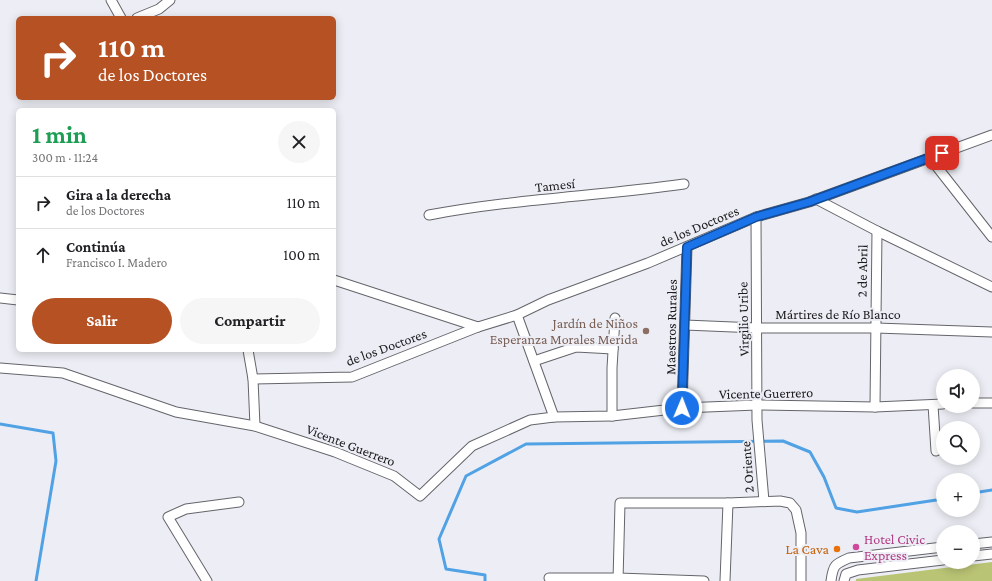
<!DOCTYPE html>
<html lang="es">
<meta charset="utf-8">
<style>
:root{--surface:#fff;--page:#f6f6f6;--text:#202124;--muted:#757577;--line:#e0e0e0;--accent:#b65123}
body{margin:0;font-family:"Crimson Pro",serif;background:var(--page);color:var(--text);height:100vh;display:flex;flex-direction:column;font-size:15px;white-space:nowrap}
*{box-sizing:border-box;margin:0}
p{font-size:13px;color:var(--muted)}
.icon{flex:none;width:22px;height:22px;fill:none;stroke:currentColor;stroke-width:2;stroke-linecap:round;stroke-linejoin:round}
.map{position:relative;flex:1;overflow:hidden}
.side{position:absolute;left:16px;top:108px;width:320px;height:244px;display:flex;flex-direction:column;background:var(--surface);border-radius:6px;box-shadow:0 2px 10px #0003}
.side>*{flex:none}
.hud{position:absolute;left:16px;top:16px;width:320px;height:84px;border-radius:6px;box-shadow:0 2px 10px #0003;background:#b65123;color:#fff;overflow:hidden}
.fabs{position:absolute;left:936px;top:369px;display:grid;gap:8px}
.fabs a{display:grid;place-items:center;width:44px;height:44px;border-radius:50%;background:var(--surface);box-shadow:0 2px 10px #0003;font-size:20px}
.pin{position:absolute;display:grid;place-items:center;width:34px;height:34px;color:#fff;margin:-17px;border-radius:8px;box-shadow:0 2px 6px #0006}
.me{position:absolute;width:44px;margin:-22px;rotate:1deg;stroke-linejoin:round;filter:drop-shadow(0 0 3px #0008)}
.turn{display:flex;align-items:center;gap:14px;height:84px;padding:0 16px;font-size:18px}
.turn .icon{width:52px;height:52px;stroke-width:2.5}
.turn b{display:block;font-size:28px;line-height:34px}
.round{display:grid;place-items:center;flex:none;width:42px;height:42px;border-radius:21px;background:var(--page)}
.headline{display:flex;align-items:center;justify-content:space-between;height:68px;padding:0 16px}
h1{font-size:24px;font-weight:700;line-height:30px;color:#1e9e55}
.button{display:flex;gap:8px;margin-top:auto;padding:8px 16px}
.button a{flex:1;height:46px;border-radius:24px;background:var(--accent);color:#fff;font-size:16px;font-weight:700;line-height:46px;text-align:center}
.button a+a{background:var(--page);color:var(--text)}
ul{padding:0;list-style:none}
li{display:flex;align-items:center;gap:12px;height:52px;padding:0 16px;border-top:1px solid var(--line)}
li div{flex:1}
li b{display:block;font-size:15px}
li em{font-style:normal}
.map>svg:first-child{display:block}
.green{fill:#bac475}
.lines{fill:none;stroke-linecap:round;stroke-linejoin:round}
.stream{stroke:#51a1e5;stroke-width:3}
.minor-casing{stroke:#64656b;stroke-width:11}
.minor{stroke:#fff;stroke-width:9}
.route-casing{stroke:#114b97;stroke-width:10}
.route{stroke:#1a73e8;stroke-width:7}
.education-dot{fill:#8d6e63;stroke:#edeef5;stroke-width:1.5}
.hotel-dot{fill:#d1479c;stroke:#edeef5;stroke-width:1.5}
.food-dot{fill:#e8710a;stroke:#edeef5;stroke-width:1.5}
.labels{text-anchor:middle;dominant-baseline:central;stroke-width:4;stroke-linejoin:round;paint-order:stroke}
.street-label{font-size:14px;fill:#1c1c1f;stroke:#edeef5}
.education-label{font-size:14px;fill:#785e54;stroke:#edeef5;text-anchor:end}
.hotel-label{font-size:14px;fill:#b23c85;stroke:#edeef5;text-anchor:start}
.food-label{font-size:14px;fill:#c56008;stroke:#edeef5;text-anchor:end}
</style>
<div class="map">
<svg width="992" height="581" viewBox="0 0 992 581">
<rect width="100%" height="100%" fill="#edeef5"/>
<!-- green -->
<path class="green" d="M 992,562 L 992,581 L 856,581 L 856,579 Z"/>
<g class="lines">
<!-- stream -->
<g class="stream">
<path d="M 0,424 L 53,433 L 56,461 L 36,581"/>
<path d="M 973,493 L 992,490"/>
<path d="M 485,581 L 485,575 L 446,569 L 439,539 L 466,476 L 526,444 L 783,441 L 810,452 L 824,477 L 836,508 L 857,512 L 943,499"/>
</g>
<defs>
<g id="minor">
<path d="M 111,0 L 121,18"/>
<path d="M 137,18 L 159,9 L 170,0"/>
<path d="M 930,158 L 992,237"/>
<path d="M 816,199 L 877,231 L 992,287"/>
<path d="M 429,215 C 513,199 599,196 684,184"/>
<path d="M 756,217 L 757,420 L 764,501"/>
<path d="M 334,280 L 478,327"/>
<path d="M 0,298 L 18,300"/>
<path d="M 517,315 L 554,417"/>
<path d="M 685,325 L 757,328 L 876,328 L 992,332"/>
<path d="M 248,350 L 253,379 L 255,426"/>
<path d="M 534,361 L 576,347 L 613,349"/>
<path d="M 0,368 L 63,373 L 176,412 L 255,426 L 335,452 L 394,476 L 420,496 L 472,446 L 530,420 L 554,417 L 612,416 L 682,408 L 757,405 L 875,407 L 943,404"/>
<path d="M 253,379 L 352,377 L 478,327 L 517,315 L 548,300 L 648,263 L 756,217 L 809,202 L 992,135"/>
<path d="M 973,403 L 992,403"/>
<path d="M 933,405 L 936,451"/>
<path d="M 875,407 L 877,231"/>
<path d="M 682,408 L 687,247"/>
<path d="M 612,416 L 612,368 L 615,318"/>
<path d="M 973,544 L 992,542"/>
<path d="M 973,556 L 992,554"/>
<path d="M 549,578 L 618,578 L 704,581"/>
<path d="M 207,581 L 168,517 L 186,509 L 239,502"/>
<path d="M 618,581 L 620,503 L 728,503 L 780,501 L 790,503 L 796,510 L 801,533 L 801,581"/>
<path d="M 725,581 L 728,503"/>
<path d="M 831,581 C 833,565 835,564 849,558 L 943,547"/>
<path d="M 844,581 L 846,574 L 858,570 L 943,560"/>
</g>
</defs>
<!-- minor casing -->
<use href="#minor" class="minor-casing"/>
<!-- minor -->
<use href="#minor" class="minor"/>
</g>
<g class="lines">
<defs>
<path id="route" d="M 682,408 L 687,247 L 756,217 L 809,202 L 942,153"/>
</defs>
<!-- route casing -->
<use href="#route" class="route-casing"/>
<!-- route -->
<use href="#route" class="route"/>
</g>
<!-- markers -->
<circle class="education-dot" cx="646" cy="331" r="4"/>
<circle class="hotel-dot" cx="856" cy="547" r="4"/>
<circle class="food-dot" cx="837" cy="549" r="4"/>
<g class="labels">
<!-- street labels -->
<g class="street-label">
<text transform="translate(555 185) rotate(-6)">Tamesí</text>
<text transform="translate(699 226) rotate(-23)">de los Doctores</text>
<text transform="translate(862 271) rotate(-89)">2 de Abril</text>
<text x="838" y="314">Mártires de Río Blanco</text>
<text transform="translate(743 319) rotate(-91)">Virgilio Uribe</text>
<text transform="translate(671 327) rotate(-89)">Maestros Rurales</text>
<text transform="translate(386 347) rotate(-20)">de los Doctores</text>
<text transform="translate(766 393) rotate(-1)">Vicente Guerrero</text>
<text transform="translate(351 445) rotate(21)">Vicente Guerrero</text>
<text transform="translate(747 467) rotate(-94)">2 Oriente</text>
</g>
<!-- education labels -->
<g class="education-label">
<text x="638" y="323">Jardín de Niños<tspan x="638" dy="16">Esperanza Morales Merida</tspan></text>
</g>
<!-- hotel labels -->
<g class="hotel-label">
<text x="864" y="539">Hotel Civic<tspan x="864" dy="16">Express</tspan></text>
</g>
<!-- food labels -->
<g class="food-label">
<text x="829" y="549">La Cava</text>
</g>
</g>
</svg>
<div class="fabs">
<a><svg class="icon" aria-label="sound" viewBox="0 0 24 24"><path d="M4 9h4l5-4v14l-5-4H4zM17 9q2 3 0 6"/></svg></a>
<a><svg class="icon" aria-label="search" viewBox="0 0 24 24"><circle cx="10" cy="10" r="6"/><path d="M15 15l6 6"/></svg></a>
<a>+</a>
<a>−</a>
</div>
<div class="pin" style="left:942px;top:153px;background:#d93025"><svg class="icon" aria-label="arrive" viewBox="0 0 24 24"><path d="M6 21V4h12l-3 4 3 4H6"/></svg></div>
<svg class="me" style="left:682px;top:408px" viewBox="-20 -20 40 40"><circle r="17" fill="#1a73e8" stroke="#fff" stroke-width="3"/><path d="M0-11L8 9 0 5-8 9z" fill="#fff"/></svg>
<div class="hud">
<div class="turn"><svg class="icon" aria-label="right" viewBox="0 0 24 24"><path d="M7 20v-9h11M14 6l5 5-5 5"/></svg><div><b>110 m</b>de los Doctores</div></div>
</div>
<section class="side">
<div class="headline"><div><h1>1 min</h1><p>300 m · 11:24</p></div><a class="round"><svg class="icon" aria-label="close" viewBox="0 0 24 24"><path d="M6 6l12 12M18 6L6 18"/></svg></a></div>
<ul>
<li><svg class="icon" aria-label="right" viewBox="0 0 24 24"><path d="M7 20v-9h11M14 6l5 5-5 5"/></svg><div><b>Gira a la derecha</b><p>de los Doctores</p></div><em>110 m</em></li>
<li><svg class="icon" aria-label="ahead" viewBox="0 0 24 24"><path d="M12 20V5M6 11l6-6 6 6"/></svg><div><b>Continúa</b><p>Francisco I. Madero</p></div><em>100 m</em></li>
</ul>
<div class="button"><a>Salir</a><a>Compartir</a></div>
</section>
</div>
